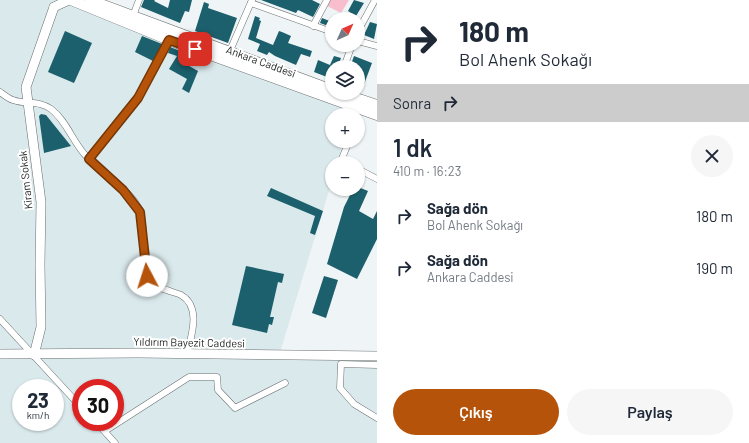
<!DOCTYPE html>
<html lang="tr">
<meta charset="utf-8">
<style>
:root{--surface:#fff;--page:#f6f6f7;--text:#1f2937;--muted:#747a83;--accent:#b45309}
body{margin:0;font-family:Barlow,sans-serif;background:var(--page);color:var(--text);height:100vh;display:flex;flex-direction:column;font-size:15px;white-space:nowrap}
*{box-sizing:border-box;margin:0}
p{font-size:13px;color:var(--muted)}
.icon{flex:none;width:22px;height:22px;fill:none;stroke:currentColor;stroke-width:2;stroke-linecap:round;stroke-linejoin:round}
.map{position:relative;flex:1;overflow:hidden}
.drawer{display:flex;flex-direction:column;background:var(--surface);width:372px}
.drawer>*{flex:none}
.banner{background:#fff;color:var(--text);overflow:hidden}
.needle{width:26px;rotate:45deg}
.buttons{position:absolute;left:325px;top:12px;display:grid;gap:8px}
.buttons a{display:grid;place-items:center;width:40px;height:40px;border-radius:50%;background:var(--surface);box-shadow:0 1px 3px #0004;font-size:20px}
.speed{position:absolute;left:12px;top:379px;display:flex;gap:8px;font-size:20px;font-weight:700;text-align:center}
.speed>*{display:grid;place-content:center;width:52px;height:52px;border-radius:50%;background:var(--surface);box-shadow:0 1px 3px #0004;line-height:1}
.speed small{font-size:10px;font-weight:400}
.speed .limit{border:6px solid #d22;background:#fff;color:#111}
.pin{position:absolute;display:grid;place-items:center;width:34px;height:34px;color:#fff;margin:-17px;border-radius:8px;box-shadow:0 2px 6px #0006}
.me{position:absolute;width:44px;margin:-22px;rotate:355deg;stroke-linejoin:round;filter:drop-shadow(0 0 3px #0008)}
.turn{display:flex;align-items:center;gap:14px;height:84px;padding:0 16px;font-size:18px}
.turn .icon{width:52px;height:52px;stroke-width:2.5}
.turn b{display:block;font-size:28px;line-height:34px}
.then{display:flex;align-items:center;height:38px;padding:0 16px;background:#0003;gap:8px;font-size:15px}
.round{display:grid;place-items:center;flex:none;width:42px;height:42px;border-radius:21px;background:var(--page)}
.overview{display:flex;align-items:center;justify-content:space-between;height:68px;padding:0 16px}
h1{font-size:24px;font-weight:600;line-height:30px}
.button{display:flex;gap:8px;margin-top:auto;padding:8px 16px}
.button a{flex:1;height:46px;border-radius:24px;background:var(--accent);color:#fff;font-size:16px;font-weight:600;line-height:46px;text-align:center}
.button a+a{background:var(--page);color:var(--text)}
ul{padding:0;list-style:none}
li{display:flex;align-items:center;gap:12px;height:52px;padding:0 16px}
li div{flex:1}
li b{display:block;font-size:15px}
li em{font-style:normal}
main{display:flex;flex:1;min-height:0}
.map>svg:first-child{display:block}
.built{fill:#dae9ec;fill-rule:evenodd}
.green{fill:#f8bece}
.building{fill:#1c606d}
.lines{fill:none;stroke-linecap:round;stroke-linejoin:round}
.street-casing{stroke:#6b7071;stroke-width:7}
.secondary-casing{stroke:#6b7071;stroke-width:10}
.primary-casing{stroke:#6b7071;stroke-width:11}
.street{stroke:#fff;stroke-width:6}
.secondary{stroke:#fff;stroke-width:9}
.primary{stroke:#fff;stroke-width:10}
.route-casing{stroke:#753606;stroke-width:10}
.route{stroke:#b45309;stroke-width:7}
.labels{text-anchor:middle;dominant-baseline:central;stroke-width:4;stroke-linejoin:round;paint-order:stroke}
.street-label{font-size:11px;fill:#1f2121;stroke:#fff}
</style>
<main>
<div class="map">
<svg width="377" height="443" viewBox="0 0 377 443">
<rect width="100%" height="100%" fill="#eff5f6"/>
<!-- built -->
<path class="built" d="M 0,0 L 64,0 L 351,110 L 350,115 L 332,115 L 332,141 L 343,141 L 337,163 L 332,163 L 332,181 L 278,359 L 377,357 L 377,443 L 0,443 ZM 21,388 L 55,388 L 55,422 L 21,422 ZM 81,388 L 115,388 L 115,422 L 81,422 Z"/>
<!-- green -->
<path class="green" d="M 330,0 L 349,0 L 341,13 L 327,6 Z"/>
<!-- building -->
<g class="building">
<path d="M 144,0 L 155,0 L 154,1 L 168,8 L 170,0 L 192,0 L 189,12 L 185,11 L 180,23 L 141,7 Z"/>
<path d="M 261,0 L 312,0 L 320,4 L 313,17 L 298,10 L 296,13 Z"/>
<path d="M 354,0 L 364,3 L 356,16 L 348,11 Z"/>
<path d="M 204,2 L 209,4 L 208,8 L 237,18 L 228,43 L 195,31 Z"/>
<path d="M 255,16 L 260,18 L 259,20 L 261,21 L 256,38 L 273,45 L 279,31 L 282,32 L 291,36 L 288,43 L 312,51 L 310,57 L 301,54 L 296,65 L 275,56 L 269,52 L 267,55 L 257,51 L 260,44 L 248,39 Z"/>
<path d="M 322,18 L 332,22 L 331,27 L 320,23 Z"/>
<path d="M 370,22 L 377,24 L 374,39 L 364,35 Z"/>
<path d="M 65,31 L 92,43 L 74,83 L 48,72 Z"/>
<path d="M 142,36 L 162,44 L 153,61 L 135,52 Z"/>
<path d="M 170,47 L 188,54 L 184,63 L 198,71 L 189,93 L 182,89 L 187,79 L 169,69 L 177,56 L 168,53 Z"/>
<path d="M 334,56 L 341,58 L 338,67 L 332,67 L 332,79 L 314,72 L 318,60 L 330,65 Z"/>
<path d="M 354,56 L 372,63 L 363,87 L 358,85 L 358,67 L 350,67 Z"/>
<path d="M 41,114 L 46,115 L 71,146 L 44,153 L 39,116 Z"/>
<path d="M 358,187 L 368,191 L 359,211 L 373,219 L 377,211 L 377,239 L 357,279 L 327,264 L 344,207 L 353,189 L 358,189 Z"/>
<path d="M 271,188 L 323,211 L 315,235 L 310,233 L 315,216 L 267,196 Z"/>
<path d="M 246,266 L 284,274 L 282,283 L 278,282 L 270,317 L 274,317 L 272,325 L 269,324 L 267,333 L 232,325 Z"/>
<path d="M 324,276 L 338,280 L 326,318 L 312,313 Z"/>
</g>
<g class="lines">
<defs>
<g id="street">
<path d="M 251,3 L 332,32"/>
<path d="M 133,16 L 139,0"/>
<path d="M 313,26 L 327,0"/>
<path d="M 358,31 L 375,0"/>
<path d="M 358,41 L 377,46"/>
<path d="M 229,53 L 252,0"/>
<path d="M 344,67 L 352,45"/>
<path d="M 0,92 C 4,95 9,99 13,100 C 26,105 39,100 51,109 C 67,121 73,143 87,157 C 101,173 132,191 140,211 C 146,229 142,267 149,280 C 153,287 160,288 167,290 C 171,292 177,293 181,295 C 202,307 191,337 187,354"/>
<path d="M 89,159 L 138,98 L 169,40"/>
<path d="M 345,163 L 341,161 L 349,141"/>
<path d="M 358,169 L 377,179"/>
<path d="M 0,319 L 81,407"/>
<path d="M 377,365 L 341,364 L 340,388 L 354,404 L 377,418"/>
<path d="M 96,422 L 115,443"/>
<path d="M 105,431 L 189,377 L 217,377 L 218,390 L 235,408 L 285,383"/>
</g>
<g id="secondary">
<path d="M 54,7 L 69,0"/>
<path d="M 0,354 L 138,353 L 377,356"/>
<path d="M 34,355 L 41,327 L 40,265 L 41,202 L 26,87 L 54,7"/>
</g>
<g id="primary">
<path d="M 71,0 L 169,40 L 377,115"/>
<path d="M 90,0 L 332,90"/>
<path d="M 341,93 L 377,105"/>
</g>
</defs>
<!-- street casing -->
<use href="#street" class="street-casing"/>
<!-- secondary casing -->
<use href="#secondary" class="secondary-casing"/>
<!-- primary casing -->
<use href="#primary" class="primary-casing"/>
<!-- street -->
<use href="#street" class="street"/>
<!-- secondary -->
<use href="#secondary" class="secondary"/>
<!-- primary -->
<use href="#primary" class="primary"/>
</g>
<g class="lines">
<defs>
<path id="route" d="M 147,276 L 140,212 L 123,190 L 89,159 L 138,98 L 169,40 L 195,49"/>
</defs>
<!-- route casing -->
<use href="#route" class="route-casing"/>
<!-- route -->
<use href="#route" class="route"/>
</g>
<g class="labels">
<!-- street labels -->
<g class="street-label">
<text transform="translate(261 61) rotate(20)">Ankara Caddesi</text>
<text transform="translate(25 180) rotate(-96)">Kiram Sokak</text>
<text transform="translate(189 342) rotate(1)">Yıldırım Bayezit Caddesi</text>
</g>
</g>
</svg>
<div class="buttons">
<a><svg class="needle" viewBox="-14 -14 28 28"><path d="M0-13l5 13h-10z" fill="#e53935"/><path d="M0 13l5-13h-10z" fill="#747a83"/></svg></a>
<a><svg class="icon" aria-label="layers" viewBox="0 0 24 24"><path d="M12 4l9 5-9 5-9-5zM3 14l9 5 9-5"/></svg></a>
<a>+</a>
<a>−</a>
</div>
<div class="speed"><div>23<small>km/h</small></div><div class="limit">30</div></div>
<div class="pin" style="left:195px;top:49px;background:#d93025"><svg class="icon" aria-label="arrive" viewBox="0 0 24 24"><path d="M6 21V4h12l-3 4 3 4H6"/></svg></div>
<svg class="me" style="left:147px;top:276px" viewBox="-20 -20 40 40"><circle r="19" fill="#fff"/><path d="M0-13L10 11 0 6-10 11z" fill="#b45309"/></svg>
</div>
<section class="drawer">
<div class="banner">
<div class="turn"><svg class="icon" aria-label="right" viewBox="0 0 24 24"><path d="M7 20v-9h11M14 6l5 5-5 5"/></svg><div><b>180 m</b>Bol Ahenk Sokağı</div></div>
<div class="then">Sonra<svg class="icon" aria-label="right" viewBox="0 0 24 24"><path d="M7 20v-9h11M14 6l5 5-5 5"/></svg></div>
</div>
<div class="overview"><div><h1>1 dk</h1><p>410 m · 16:23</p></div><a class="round"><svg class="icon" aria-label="close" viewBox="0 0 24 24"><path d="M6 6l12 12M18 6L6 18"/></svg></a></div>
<ul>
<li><svg class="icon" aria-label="right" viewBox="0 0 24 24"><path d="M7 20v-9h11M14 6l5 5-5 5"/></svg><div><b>Sağa dön</b><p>Bol Ahenk Sokağı</p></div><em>180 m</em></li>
<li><svg class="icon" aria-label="right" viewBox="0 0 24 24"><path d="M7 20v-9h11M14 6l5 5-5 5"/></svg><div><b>Sağa dön</b><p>Ankara Caddesi</p></div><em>190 m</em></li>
</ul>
<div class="button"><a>Çıkış</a><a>Paylaş</a></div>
</section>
</main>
